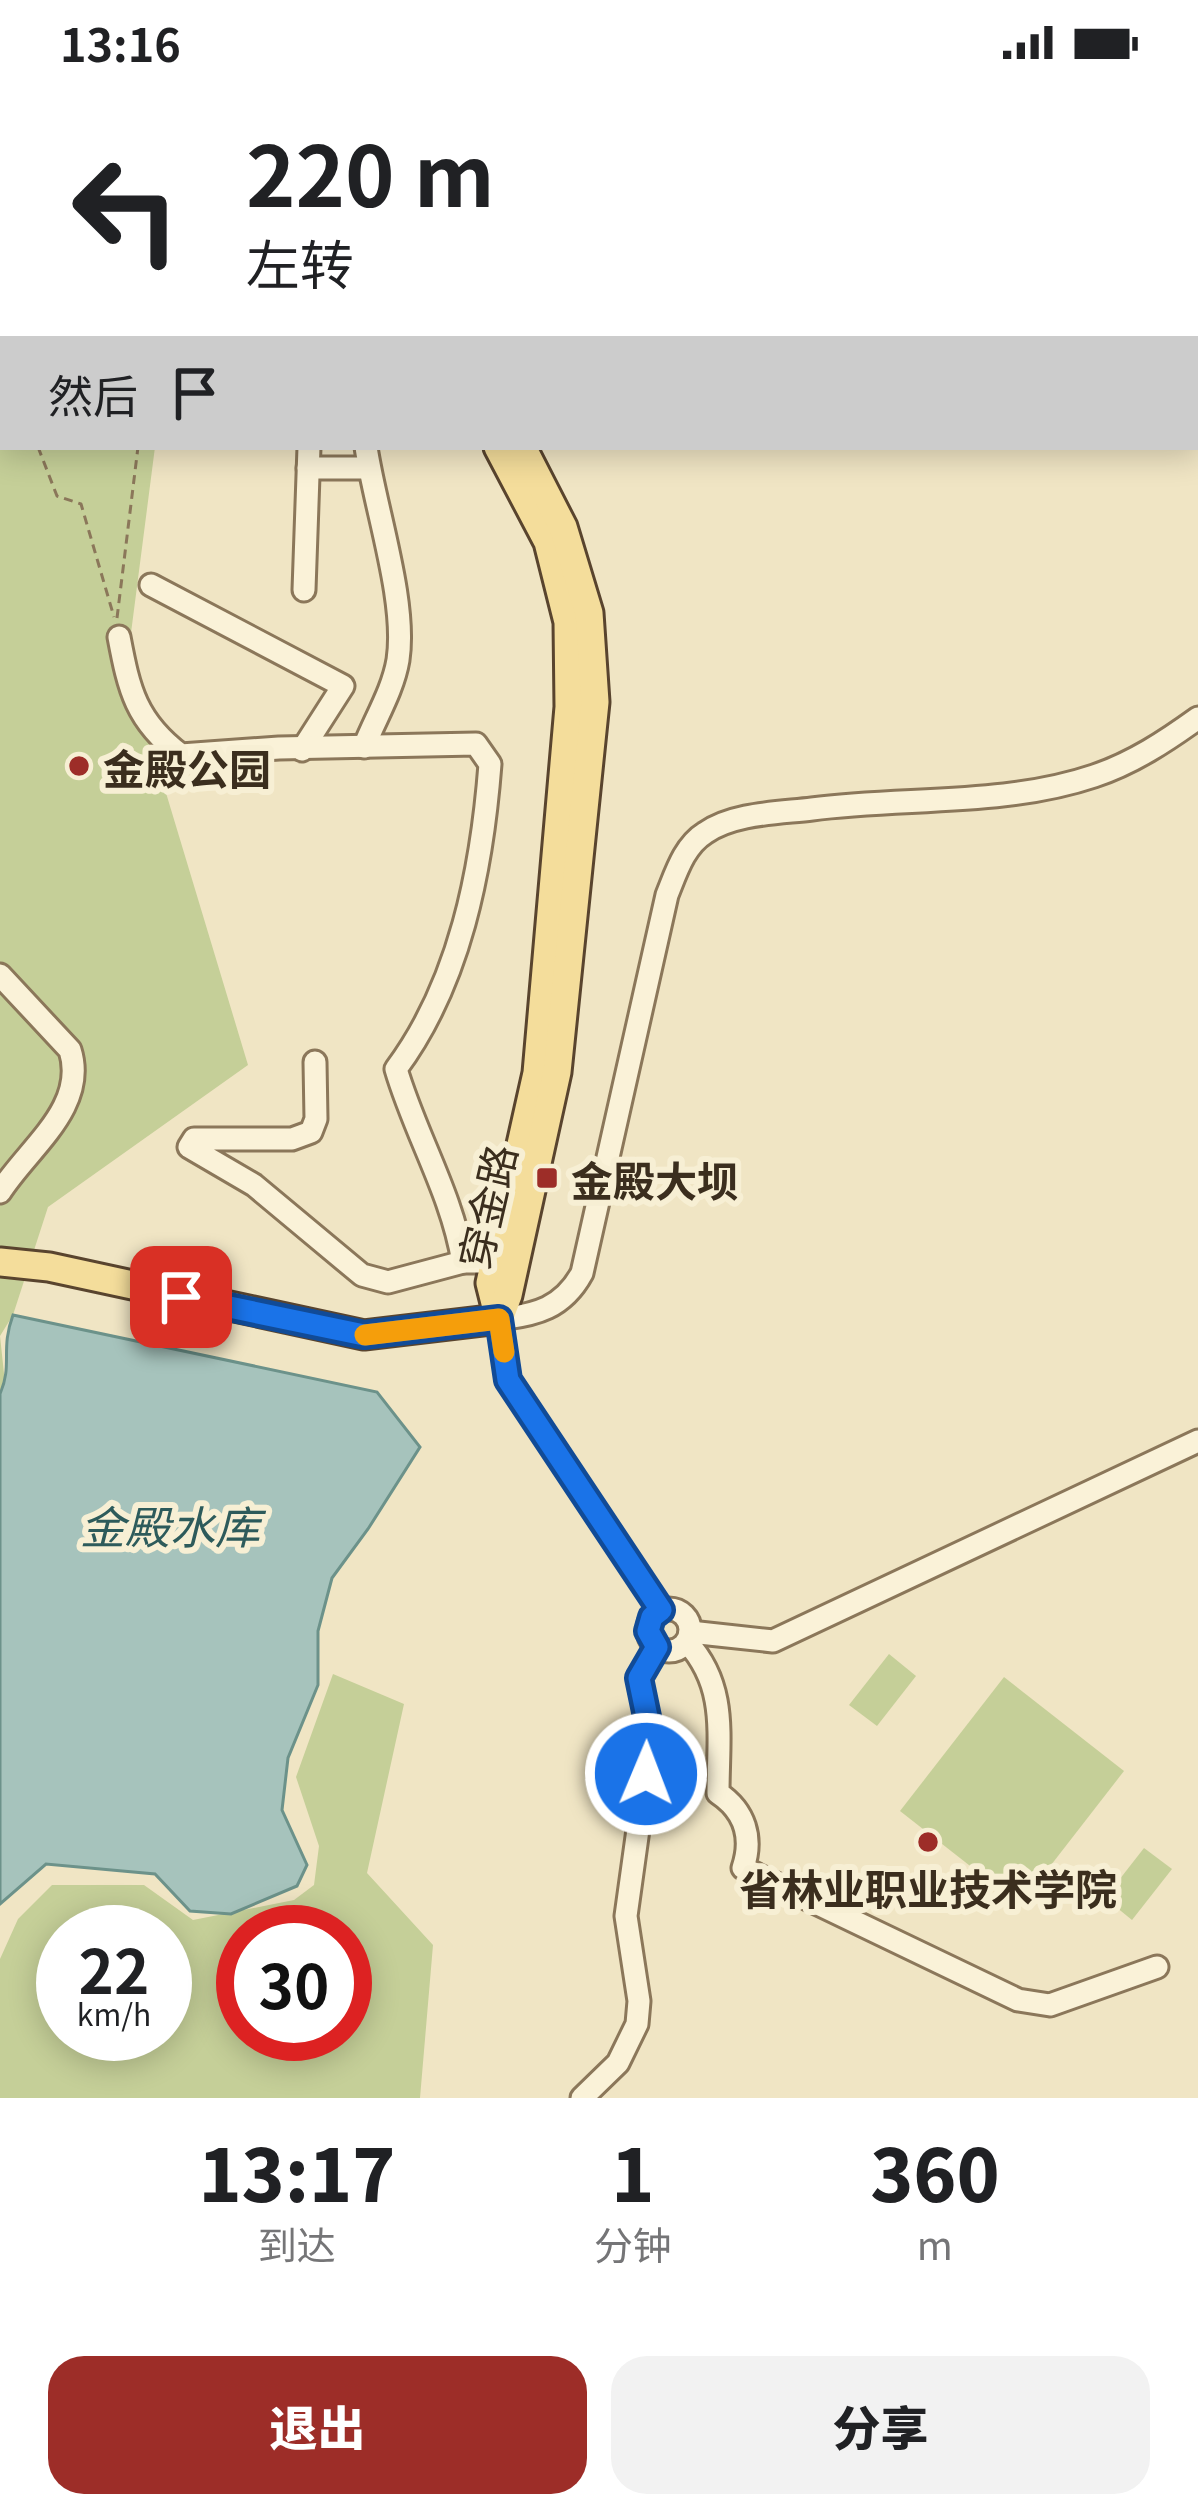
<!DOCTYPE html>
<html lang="zh">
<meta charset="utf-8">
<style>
:root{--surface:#fff;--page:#f2f2f2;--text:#202124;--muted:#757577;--accent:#9d2d28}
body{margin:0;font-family:Georgia,"Noto Sans SC",serif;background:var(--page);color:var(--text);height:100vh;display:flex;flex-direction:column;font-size:45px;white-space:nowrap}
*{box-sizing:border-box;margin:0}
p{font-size:39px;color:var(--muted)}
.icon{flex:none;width:66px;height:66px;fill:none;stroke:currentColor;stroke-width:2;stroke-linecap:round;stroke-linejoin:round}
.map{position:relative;height:2014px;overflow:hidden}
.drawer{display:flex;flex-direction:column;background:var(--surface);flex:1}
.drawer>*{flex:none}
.guide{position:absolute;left:0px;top:0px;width:1200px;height:366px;box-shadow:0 6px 30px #0003;background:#fff;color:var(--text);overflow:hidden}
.speed{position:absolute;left:36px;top:1821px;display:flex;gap:24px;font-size:60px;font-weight:700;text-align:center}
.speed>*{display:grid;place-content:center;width:156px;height:156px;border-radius:50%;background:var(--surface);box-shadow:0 6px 30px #0003;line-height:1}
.speed small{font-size:30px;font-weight:400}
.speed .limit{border:18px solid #d22;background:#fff;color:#111}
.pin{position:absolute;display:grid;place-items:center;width:102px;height:102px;color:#fff;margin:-51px;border-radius:24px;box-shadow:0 6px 18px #0006}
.me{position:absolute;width:132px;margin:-66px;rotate:1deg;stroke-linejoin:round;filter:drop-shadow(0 0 9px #0008)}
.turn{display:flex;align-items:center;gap:42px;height:252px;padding:0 48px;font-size:54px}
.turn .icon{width:156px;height:156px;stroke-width:2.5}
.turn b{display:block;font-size:84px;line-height:102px}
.then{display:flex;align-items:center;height:114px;padding:0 48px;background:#0003;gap:24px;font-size:45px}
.eta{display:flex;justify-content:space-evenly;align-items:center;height:204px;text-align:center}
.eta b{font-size:72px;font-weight:800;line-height:84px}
.action{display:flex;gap:24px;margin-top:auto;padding:24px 48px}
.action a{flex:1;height:138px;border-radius:36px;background:var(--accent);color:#fff;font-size:48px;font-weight:800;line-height:138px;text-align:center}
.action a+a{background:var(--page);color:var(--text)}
.status{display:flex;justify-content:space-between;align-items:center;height:84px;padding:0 60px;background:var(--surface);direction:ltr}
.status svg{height:33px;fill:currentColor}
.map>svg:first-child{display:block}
.green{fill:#c5cf98;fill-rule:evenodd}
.water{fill:#a6c3bc;stroke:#6c928a;stroke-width:3}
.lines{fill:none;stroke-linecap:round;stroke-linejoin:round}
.minor-casing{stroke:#8b775a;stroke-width:27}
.major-casing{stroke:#59442e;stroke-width:33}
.path{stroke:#8b775a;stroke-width:3;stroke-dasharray:9 6;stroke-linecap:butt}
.minor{stroke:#faf2d8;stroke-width:21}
.major{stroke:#f4dd9b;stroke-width:27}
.route-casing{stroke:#114b97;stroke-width:30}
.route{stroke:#1a73e8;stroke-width:21}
.slow{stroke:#f59e0b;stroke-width:21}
.poi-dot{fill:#9d2d28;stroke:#f7efd4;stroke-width:4.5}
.labels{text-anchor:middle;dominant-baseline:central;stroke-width:12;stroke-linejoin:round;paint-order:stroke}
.poi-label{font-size:42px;font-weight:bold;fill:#3b2e1e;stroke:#f7efd4;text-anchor:start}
.street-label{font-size:42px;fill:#3b2e1e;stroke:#f7efd4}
.water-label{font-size:45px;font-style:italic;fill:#2d5b5b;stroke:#f7efd4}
</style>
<div class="status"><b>13:16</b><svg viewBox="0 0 49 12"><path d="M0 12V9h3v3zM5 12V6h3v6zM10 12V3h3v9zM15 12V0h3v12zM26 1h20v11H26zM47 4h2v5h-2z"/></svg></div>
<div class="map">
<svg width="1198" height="2014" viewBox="0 0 1198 2014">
<rect width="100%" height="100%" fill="#f0e5c4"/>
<!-- green -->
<g class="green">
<path d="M 0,0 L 160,0 L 160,3 L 3,3 L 3,363 L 155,363 L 131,549 L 119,553 L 248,981 L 48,1123 L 13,1231 L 0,1252 L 5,1299 L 0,1310 Z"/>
<path d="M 889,1570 L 916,1592 L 877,1642 L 849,1621 Z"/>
<path d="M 333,1590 L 404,1620 L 367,1789 L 433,1861 L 420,2014 L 0,2014 L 0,1875 L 18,1835 L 52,1801 L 144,1801 L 193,1836 L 294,1816 L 314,1801 L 319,1762 L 296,1693 ZM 63,1848 L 165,1848 L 165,1950 L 63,1950 ZM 243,1848 L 345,1848 L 345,1950 L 243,1950 Z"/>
<path d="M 1004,1593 L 1124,1687 L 1020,1821 L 900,1727 Z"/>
<path d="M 1144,1764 L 1172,1785 L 1132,1836 L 1105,1814 Z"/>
</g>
<!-- water -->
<path class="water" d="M 13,1231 L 377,1308 L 420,1363 L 368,1445 L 332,1494 L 318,1547 L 318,1601 L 288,1674 L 282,1726 L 307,1781 L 297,1802 L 231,1830 L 190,1827 L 155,1790 L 46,1780 L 0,1820 L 0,1310 C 13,1280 0,1266 13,1231 Z"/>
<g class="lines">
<defs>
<g id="minor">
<path d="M 308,384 L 369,384"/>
<path d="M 151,501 L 343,602 L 302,666"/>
<path d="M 304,506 L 309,363"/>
<path d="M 119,553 C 129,606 136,637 181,671 L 279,664 L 476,660 L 490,680 C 482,785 460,899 396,985 C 415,1050 452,1110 463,1178 L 496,1178"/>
<path d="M 364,663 C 375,635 393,606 398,576 C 407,517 375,424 366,363"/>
<path d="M 0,891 L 70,966 C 88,1023 28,1064 0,1108"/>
<path d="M 315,978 L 316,1035 L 311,1048 L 292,1055 L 194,1055 L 189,1063 L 254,1101 L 362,1191 L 388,1198 L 463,1178"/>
<circle cx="669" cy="1546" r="21"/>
<path d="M 661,1526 L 509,1296 L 499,1235 C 536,1231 563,1224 582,1189 L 667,811 C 676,789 684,762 705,749 C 733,729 779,729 812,725 C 904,713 1005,722 1094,692 C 1133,679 1166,657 1198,634"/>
<path d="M 690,1548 L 773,1557 L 1198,1357"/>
<path d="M 687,1558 C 728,1603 718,1652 718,1709 C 745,1727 753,1754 743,1784 L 1018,1916 L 1050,1921 L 1157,1883"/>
<path d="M 582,2014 L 618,1979 L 637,1940 L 639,1917 L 626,1832 L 651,1652 L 639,1595 L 657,1563"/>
</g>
<g id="major">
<path d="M 360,3 L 360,0"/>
<path d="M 392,3 L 392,0"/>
<path d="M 498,363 L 548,458 L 568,538 L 569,623 L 537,989 L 490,1199 L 499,1235"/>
<path d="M 0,1178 L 49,1183 L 364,1251 L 499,1235"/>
<path d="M 499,1235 L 508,1211 L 557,988 L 595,618 L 589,529 L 563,443 L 522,363"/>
</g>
</defs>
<!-- minor casing -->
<use href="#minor" class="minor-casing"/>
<!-- major casing -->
<use href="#major" class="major-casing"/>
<!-- path -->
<g class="path">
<path d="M 132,0 L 132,3"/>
<path d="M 0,262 L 3,270"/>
<path d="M 38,363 L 57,412 L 81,420 L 114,533"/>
<path d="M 117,534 L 138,363"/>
</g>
<!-- minor -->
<use href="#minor" class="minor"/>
<!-- major -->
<use href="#major" class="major"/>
</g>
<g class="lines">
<defs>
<path id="route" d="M 181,1213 L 364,1251 L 499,1235 L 508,1296 L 661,1526 L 652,1533 L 648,1547 L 657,1563 L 639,1594 L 651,1652 L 646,1690"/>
</defs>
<!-- route casing -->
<use href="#route" class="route-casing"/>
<!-- route -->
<use href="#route" class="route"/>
<!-- slow -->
<path class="slow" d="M 365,1251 L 499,1235 L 504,1268"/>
</g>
<!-- markers -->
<g class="poi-dot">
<circle cx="79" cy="682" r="12"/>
<rect x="535" y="1082" width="24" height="24" rx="6"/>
<circle cx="928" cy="1758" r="12"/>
</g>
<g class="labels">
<!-- poi labels -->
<g class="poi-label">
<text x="103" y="682">金殿公园</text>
<text x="571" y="1094">金殿大坝</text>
<text x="928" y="1802" text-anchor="middle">省林业职业技术学院</text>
</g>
<!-- street labels -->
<g class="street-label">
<text transform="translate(485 1122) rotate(-77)">穿金路</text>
</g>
<!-- water labels -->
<g class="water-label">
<text x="170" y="1440">金殿水库</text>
</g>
</g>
</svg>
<div class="speed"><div>22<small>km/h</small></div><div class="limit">30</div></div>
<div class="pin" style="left:181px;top:1213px;background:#d93025"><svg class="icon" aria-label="arrive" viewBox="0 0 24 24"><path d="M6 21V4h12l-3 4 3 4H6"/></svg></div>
<svg class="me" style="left:646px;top:1690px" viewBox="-20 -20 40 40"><circle r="17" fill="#1a73e8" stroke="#fff" stroke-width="3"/><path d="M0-11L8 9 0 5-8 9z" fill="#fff"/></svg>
<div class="guide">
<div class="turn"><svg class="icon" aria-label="left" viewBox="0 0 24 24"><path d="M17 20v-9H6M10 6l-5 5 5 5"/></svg><div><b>220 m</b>左转</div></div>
<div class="then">然后<svg class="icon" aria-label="arrive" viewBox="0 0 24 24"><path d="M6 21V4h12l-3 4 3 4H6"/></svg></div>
</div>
</div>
<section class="drawer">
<div class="eta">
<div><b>13:17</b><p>到达</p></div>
<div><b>1</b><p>分钟</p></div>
<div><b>360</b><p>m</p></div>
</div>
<div class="action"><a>退出</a><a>分享</a></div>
</section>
